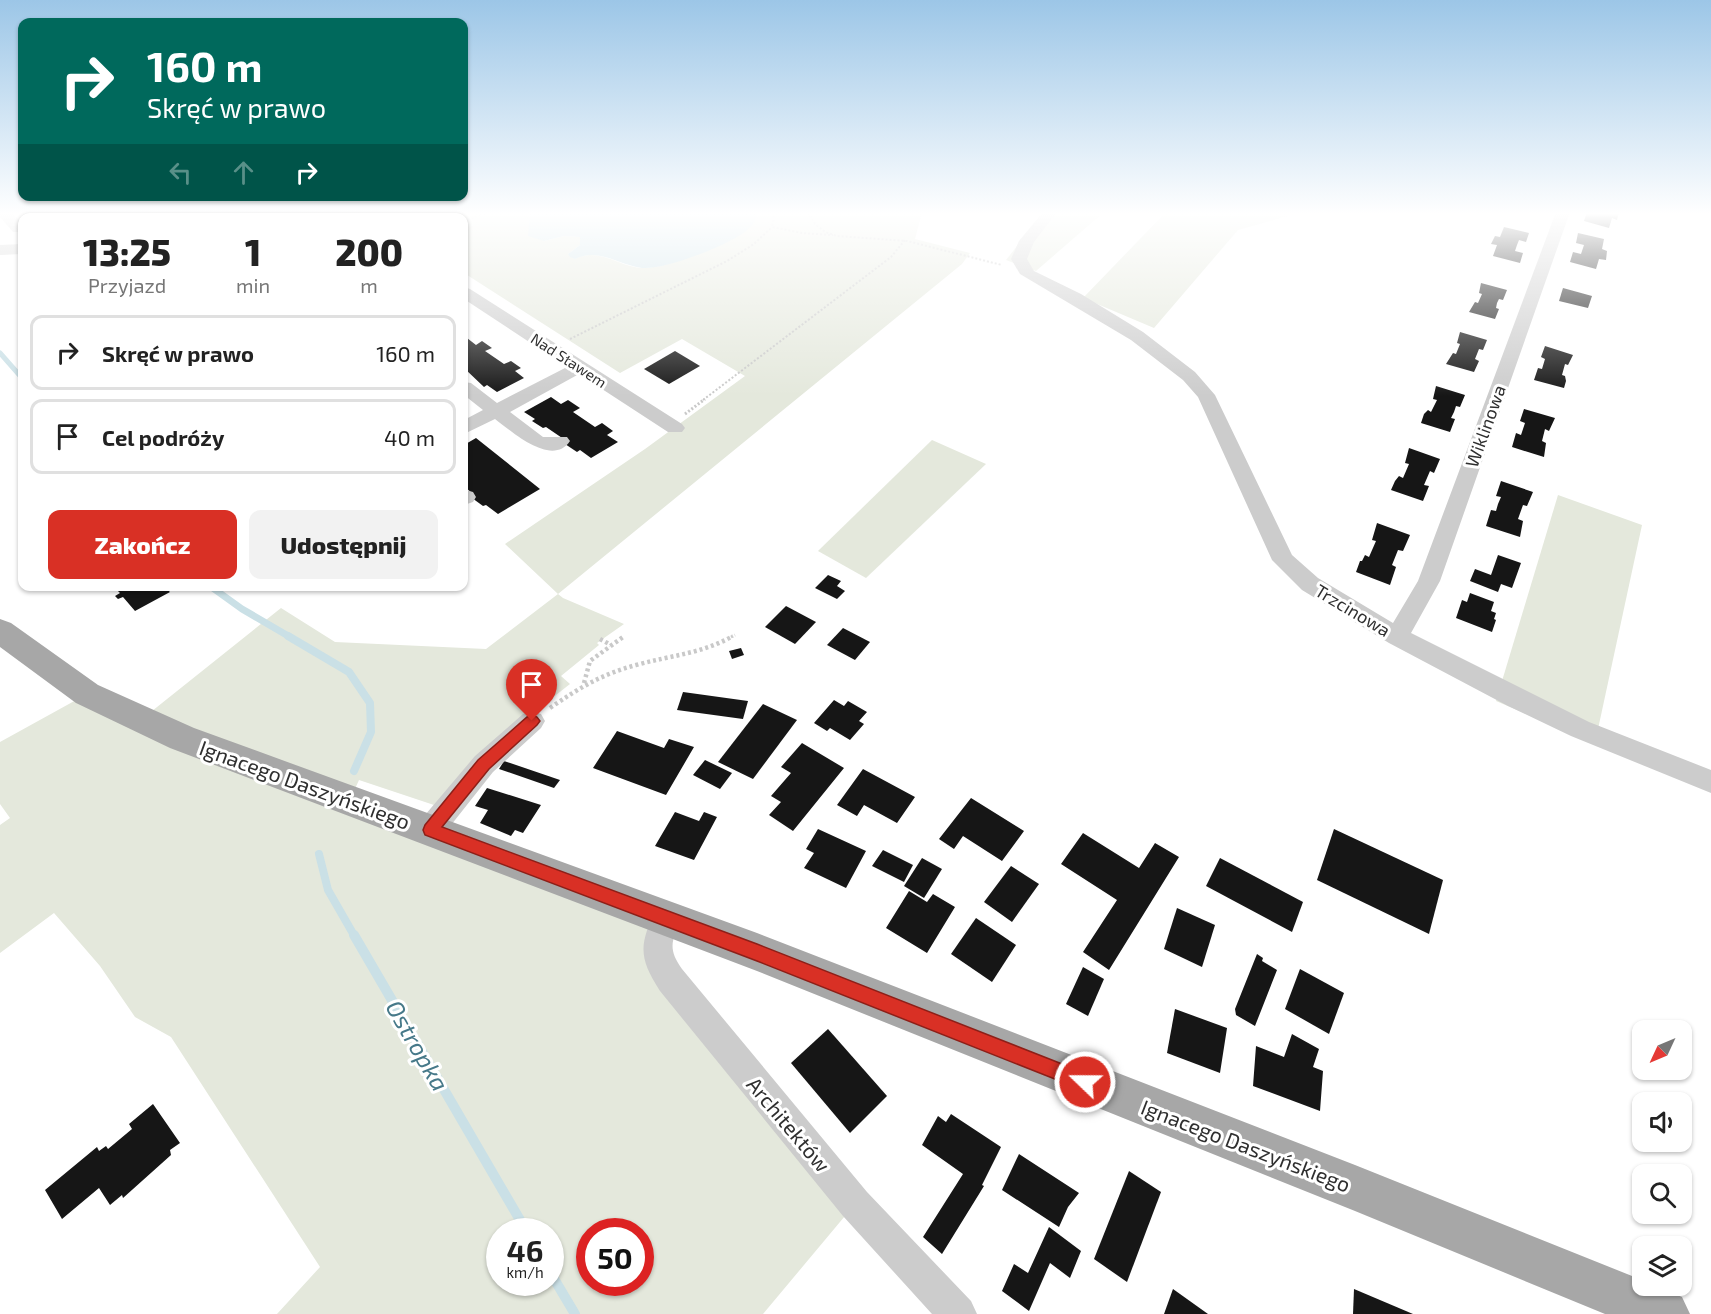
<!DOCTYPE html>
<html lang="pl">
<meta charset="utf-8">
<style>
:root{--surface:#fff;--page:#f2f2f2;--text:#222;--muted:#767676;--line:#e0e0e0;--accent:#d93025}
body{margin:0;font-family:"Exo 2",sans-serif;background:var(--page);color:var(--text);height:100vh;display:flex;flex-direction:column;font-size:22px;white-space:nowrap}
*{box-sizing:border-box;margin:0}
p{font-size:20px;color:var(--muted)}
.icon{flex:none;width:33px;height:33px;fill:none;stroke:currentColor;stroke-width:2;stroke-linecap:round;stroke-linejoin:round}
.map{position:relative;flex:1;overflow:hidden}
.details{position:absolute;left:18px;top:213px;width:450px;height:378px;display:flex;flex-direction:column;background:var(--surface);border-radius:12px;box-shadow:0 2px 4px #0004}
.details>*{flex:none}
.banner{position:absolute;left:18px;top:18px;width:450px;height:183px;border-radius:12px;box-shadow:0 2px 4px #0004;background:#00695c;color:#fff;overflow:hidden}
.needle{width:39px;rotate:226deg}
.controls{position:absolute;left:1632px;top:1020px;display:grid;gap:12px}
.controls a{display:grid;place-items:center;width:60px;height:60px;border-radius:12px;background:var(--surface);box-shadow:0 2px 4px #0004;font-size:30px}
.speed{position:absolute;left:486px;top:1218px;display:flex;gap:12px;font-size:30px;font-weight:700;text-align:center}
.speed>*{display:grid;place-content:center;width:78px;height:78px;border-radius:50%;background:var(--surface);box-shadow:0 2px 4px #0004;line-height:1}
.speed small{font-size:15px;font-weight:400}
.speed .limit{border:9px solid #d22;background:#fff;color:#111}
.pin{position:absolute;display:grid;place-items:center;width:51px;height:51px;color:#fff;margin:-62px -26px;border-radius:50% 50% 50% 0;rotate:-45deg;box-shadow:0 0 6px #0007}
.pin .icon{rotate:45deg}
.me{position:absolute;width:66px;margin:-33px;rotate:292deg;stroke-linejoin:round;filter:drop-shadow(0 0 4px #0008)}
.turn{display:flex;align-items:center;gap:21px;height:126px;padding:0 30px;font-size:27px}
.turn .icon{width:78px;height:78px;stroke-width:2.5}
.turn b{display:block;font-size:42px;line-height:51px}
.lanes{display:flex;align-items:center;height:57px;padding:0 30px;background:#0003;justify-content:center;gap:30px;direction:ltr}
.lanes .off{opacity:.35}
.eta{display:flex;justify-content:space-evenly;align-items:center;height:102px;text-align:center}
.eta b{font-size:36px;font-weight:800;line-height:42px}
.cta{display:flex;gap:12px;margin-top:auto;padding:12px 30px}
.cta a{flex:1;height:69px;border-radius:12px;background:var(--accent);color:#fff;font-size:24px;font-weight:800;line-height:69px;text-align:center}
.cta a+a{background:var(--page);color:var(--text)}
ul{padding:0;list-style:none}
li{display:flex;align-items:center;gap:18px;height:75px;margin:0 12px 9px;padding:0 18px;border:3px solid var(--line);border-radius:12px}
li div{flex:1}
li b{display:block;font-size:22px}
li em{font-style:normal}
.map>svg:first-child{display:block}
.green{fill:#e4e8dc;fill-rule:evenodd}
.water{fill:#cae0e6}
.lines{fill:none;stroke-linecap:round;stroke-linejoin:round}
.stream-far3{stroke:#cae0e6;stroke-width:5}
.stream-far2{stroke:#cae0e6;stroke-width:7}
.stream-far1{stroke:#cae0e6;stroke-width:8}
.stream{stroke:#cae0e6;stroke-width:10}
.building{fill:#161616}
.path-far2{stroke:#c9c9c9;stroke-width:2;stroke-dasharray:2 2;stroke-linecap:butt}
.path-far1{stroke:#c9c9c9;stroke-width:3;stroke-dasharray:2 2;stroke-linecap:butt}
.path{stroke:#c9c9c9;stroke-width:4.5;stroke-dasharray:3 3;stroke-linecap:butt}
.minor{fill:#ccc;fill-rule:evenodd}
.major{fill:#a7a7a7;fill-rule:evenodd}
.route{fill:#d93025;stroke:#8d1f18;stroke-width:1.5}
.labels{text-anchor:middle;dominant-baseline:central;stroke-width:6;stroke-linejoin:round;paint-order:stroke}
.far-street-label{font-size:15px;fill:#2f2f2f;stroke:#fff}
.street-label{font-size:18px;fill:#2f2f2f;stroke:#fff}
.near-street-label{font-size:21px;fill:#2f2f2f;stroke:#fff}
.near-water-label{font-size:24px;font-style:italic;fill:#467989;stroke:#fff}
</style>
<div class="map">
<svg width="1711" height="1314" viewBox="0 0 1711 1314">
<rect width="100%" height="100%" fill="#fff"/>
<!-- green -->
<g class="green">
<path d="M 458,212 L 530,212 L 528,215 L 544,241 L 564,236 L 580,237 L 580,245 L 568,254 L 575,259 C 600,246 622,270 647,268 C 689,263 721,239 757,219 L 759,212 L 922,212 L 915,239 L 970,253 L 962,264 L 558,594 L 563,598 L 624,624 L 597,643 L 599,645 L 561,676 L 570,684 L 504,736 L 437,806 L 359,780 L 350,800 L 667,918 L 656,943 L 855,1204 L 763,1314 L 277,1314 L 320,1267 L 171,1037 L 135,1017 L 100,966 L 54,913 L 0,953 L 0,825 L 10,818 L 0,804 L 0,742 L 87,694 L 142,719 L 281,608 L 335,642 L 486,649 L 558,594 L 505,544 L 645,449 L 745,376 L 682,339 L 620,373 L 464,273 L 464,218 L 442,217 ZM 500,1232 L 550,1232 L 550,1282 L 500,1282 ZM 590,1232 L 640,1232 L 640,1282 L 590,1282 Z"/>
<path d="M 1044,212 L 1104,212 L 1036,271 L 1006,260 Z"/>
<path d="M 1166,212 L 1302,212 L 1238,230 L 1154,328 L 1083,298 Z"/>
<path d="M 932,440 L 986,464 L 866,578 L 818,551 Z"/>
<path d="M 1558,495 L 1642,525 L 1595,743 L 1496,701 Z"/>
</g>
<!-- water -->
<path class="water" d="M 530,212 L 759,212 C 757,219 752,226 746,231 C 729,245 665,270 642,268 C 619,265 598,247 575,259 L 570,257 L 568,254 L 580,245 L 580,237 L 564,236 L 544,241 L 528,236 Z"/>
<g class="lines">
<!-- stream-far3 -->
<path class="stream-far3" d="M 0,353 L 22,378"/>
<!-- stream-far2 -->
<path class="stream-far2" d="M 210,586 L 242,609 L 290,637"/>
<!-- stream-far1 -->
<g class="stream-far1">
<path d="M 288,636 L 349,672 L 370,703 L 371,732 L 354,771"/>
<path d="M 319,854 L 328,890 L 355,937"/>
</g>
<!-- stream -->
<g class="stream">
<path d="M 354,935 L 527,1232"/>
<path d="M 550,1272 L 575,1314"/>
</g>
</g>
<!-- building -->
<g class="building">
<path d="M 152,212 L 184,212 L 193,218 L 164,218 Z"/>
<path d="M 382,212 L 416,212 L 401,218 L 384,218 L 376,214 Z"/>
<path d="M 1587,212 L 1594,214 L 1595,212 L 1619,212 L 1617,220 L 1612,218 L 1609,228 L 1584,221 Z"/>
<path d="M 1504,227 L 1529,233 L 1526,242 L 1519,240 L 1517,245 L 1515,251 L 1523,253 L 1520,263 L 1493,256 L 1497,245 L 1491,244 L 1495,236 L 1500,237 Z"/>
<path d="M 1578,233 L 1604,239 L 1602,249 L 1607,251 L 1606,260 L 1599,259 L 1596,269 L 1570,262 L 1573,252 L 1581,254 L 1584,245 L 1576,243 Z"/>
<path d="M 1481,283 L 1507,290 L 1503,300 L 1499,299 L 1497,303 L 1496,308 L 1499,309 L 1495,319 L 1469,312 L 1475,302 L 1478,303 L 1482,294 L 1479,293 Z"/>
<path d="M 1563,288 L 1592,296 L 1588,308 L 1559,301 Z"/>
<path d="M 1460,332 L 1487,340 L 1483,350 L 1479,349 L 1475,359 L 1479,361 L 1474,372 L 1446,364 L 1453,353 L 1456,354 L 1460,344 L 1457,343 Z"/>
<path d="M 467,338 L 476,345 L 482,341 L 492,348 L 485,351 L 504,364 L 511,361 L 521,368 L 515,371 L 524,378 L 497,392 L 487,385 L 484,387 L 464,368 L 464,340 Z"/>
<path d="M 1545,346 L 1573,355 L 1568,365 L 1565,364 L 1562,375 L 1565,376 L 1566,381 L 1564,388 L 1534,380 L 1538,368 L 1542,369 L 1545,359 L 1541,357 Z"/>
<path d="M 675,351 L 700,366 L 669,384 L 644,369 Z"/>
<path d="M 1436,386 L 1465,395 L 1460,407 L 1456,406 L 1454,412 L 1451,418 L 1455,419 L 1450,432 L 1421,423 L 1424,414 L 1428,410 L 1431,412 L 1437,400 L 1433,399 Z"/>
<path d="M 551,397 L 561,404 L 568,400 L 580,408 L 573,412 L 595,427 L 602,423 L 613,431 L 607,435 L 618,442 L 591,458 L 580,450 L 577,452 L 565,444 L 568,442 L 546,427 L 543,428 L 532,421 L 535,419 L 524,412 Z"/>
<path d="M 1524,409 L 1555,418 L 1549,431 L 1545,429 L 1542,441 L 1546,443 L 1544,457 L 1512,447 L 1516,433 L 1521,435 L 1525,423 L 1520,421 Z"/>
<path d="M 476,438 L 540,489 L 498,514 L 486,505 L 483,506 L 472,498 L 475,496 L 464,486 L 464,445 Z"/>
<path d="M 1409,448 L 1440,459 L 1434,473 L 1430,471 L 1424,485 L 1429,486 L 1423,501 L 1391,490 L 1395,481 L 1399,476 L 1403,478 L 1409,464 L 1405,463 Z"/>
<path d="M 1501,481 L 1533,492 L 1527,506 L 1523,505 L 1518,519 L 1523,521 L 1520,537 L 1486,526 L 1491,510 L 1496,511 L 1498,504 L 1501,497 L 1496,496 Z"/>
<path d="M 1377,523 L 1410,535 L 1403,551 L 1398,550 L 1392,565 L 1396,567 L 1390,585 L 1356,572 L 1360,561 L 1362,561 L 1365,555 L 1369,557 L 1376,541 L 1372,540 Z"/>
<path d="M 1498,555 L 1521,563 L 1512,588 L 1501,584 L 1498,592 L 1470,581 L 1475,569 L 1491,575 Z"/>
<path d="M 828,575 L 841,581 L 837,586 L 845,591 L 837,599 L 815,588 Z"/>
<path d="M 123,586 L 164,586 L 170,592 L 135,611 L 123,597 L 118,599 L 115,596 L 120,593 L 117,590 Z"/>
<path d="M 1470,593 L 1494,602 L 1491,611 L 1496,613 L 1494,619 L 1496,620 L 1492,632 L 1456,618 L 1462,600 L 1467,602 Z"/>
<path d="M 786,606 L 816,622 L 795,644 L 765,627 Z"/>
<path d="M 843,628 L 870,642 L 855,660 L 827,645 Z"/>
<path d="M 741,648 L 744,655 L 732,659 L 729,651 Z"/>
<path d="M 683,692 L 748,701 L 743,719 L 677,710 Z"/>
<path d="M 834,700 L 844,706 L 848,701 L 867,712 L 859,721 L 864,724 L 850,740 L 830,728 L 827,731 L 814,723 Z"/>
<path d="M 763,704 L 797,720 L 753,779 L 718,762 Z"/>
<path d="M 617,731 L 664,748 L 669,739 L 694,747 L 666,795 L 593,768 Z"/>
<path d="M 802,743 L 844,768 L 793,831 L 769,815 L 781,802 L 771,796 L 791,773 L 781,767 Z"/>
<path d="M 705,760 L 732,773 L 720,789 L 693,775 Z"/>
<path d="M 504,761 L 560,780 L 554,788 L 499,769 Z"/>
<path d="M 863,769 L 915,797 L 897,823 L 864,805 L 857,816 L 837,805 Z"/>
<path d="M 487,788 L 541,805 L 523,833 L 515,830 L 511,836 L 480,823 L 488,810 L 475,806 Z"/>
<path d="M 971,798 L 1024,831 L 1002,861 L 963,836 L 954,849 L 939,839 Z"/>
<path d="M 675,812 L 699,821 L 704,812 L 717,817 L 694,860 L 655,846 Z"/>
<path d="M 818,829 L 866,851 L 846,888 L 804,868 L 814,853 L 806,849 Z"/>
<path d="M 1334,829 L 1443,880 L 1429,934 L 1317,880 Z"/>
<path d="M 1083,833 L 1139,868 L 1155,843 L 1179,857 L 1109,970 L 1083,952 L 1117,900 L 1061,864 Z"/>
<path d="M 883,850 L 913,865 L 904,882 L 872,866 Z"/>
<path d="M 922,858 L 942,869 L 924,898 L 904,886 Z"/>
<path d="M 1220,858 L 1303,902 L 1292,932 L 1206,886 Z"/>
<path d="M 1011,866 L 1039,884 L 1012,922 L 984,902 Z"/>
<path d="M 909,891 L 927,902 L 933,894 L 955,907 L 927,953 L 886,928 Z"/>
<path d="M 1177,908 L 1215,925 L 1202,967 L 1164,949 Z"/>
<path d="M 976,918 L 1016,945 L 992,982 L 951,954 Z"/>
<path d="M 1257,954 L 1263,958 L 1262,961 L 1277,970 L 1255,1026 L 1236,1015 L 1235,1009 Z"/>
<path d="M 1083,967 L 1104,979 L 1088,1016 L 1066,1004 Z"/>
<path d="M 1300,969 L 1344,993 L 1329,1034 L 1285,1009 Z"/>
<path d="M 1175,1009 L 1227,1028 L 1220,1073 L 1167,1053 Z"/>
<path d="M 828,1029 L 887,1096 L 850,1133 L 791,1063 Z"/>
<path d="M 1292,1034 L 1319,1049 L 1313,1067 L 1323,1071 L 1320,1111 L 1253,1086 L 1256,1046 L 1284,1057 Z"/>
<path d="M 153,1104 L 180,1143 L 170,1150 L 171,1155 L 123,1198 L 122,1195 L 110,1205 L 99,1188 L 62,1219 L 45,1190 L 97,1147 L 99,1151 L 106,1146 L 108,1149 L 132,1129 L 129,1124 Z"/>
<path d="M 951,1114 L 1001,1147 L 982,1185 L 984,1186 L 942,1254 L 923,1237 L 963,1174 L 922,1145 L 938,1116 L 946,1122 Z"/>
<path d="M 1019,1154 L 1079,1193 L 1068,1207 L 1059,1227 L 1002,1190 Z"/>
<path d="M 1129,1171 L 1161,1192 L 1127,1282 L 1094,1259 Z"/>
<path d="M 1049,1227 L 1081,1251 L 1070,1278 L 1050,1263 L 1029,1311 L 1002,1291 L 1014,1264 L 1028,1273 Z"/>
<path d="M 1173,1289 L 1208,1314 L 1164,1314 Z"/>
<path d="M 1354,1289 L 1413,1314 L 1353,1314 Z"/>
</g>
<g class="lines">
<!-- path-far2 -->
<g class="path-far2">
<path d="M 775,212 L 772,227 L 802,233 L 833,235"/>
<path d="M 808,212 L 815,224 L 825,232 L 837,236 L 907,241 L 1002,265"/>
<path d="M 464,221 L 487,212"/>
<path d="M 570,339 L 727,261 L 754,244 L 772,227"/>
<path d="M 703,400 L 891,257 L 905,240"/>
</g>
<!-- path-far1 -->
<g class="path-far1">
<path d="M 685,414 L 705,399"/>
<path d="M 731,637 L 735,635"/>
</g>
<!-- path -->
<g class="path">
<path d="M 600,639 L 611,645"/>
<path d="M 584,683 L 590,661 L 623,637"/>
<path d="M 550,708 C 579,688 602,674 636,665 C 672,655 701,654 733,636"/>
</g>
<!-- minor -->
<g class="minor">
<path d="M 0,212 L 11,212 L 22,223 L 22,232 L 13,232 L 0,217 Z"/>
<path d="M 60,212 L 81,212 L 72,218 L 48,218 Z"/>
<path d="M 331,212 L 350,212 L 343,218 L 322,218 Z"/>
<path d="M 1043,212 L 1057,212 L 1034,242 L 1027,259 L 1034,271 L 1081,294 L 1143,332 L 1195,372 L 1215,395 L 1292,555 L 1318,578 L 1393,623 L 1418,581 L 1556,212 L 1570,212 L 1440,581 L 1411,633 L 1589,722 L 1711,770 L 1711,793 L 1571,736 L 1508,706 L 1389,643 L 1302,590 L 1272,560 L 1198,397 L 1183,380 L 1131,340 L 1020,274 L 1011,259 L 1019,241 Z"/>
<path d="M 22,244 L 22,254 L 0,255 L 0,245 Z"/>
<path d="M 464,287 L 470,289 L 682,424 L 685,428 L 682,432 L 668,432 L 579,374 L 510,412 L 543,437 L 567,437 L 570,441 C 552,468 511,431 495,419 L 464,434 L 464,420 L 483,410 L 464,395 L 464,382 L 471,383 L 497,403 L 567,367 L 464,299 Z"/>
<path d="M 466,490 L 473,492 L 476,497 L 473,502 L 464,505 L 464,491 Z"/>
<path d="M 532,711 L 541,714 L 545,721 L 541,728 L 493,772 L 440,839 L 430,842 L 420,839 L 416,830 L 420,821 L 475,756 L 523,714 Z"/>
<path d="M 667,904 L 677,908 L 682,918 C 672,940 667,948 682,969 L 867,1192 L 971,1301 L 977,1314 L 932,1314 L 843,1216 L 660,991 C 638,957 639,944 657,908 Z"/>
</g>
<!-- major -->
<path class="major" d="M 0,619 L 11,623 L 98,685 L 194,728 L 757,933 L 1355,1165 L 1642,1280 L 1642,1286 L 1655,1286 L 1682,1297 L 1690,1314 L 1605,1314 L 1355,1211 L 757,971 L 170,748 L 76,703 L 0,647 Z"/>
</g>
<!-- sky -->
<linearGradient id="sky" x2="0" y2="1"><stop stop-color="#9cc6e7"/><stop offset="0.54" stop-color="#fff"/><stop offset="1" stop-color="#fff" stop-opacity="0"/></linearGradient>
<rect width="1711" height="396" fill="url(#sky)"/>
<!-- route -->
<path class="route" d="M 532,715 L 537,717 L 540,721 L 537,725 L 489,769 L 442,827 L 757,944 L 1085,1073 L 1091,1076 L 1094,1082 L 1091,1089 L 1085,1091 L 757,961 L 425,835 L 423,830 L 425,825 L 478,760 L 527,717 Z"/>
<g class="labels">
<!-- far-street labels -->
<g class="far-street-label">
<text transform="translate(569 360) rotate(33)">Nad Stawem</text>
</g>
<!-- street labels -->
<g class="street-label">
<text transform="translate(1485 426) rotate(-70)">Wiklinowa</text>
<text transform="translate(1353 610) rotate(31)">Trzcinowa</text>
</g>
<!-- near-street labels -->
<g class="near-street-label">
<text transform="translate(305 784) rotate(20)">Ignacego Daszyńskiego</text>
<text transform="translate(789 1124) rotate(50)">Architektów</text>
<text transform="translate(1246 1145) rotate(21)">Ignacego Daszyńskiego</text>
</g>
<!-- near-water labels -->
<g class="near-water-label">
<text transform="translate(418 1045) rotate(60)">Ostropka</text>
</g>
</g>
</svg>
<div class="controls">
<a><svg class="needle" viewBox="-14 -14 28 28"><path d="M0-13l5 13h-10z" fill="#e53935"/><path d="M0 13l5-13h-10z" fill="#767676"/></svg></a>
<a><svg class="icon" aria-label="sound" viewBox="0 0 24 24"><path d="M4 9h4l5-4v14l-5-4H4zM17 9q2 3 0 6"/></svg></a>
<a><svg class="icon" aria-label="search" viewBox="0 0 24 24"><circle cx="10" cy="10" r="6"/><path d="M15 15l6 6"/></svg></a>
<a><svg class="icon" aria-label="layers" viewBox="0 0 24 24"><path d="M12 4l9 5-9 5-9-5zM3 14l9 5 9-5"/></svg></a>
</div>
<div class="speed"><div>46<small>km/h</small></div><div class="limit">50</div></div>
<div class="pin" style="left:532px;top:721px;background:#d93025"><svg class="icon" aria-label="arrive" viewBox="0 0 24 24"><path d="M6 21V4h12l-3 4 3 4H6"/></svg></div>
<svg class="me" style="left:1085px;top:1082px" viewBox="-20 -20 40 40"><circle r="17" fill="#d93025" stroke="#fff" stroke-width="3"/><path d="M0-11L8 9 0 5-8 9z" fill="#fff"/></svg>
<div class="banner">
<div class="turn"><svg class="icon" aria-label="right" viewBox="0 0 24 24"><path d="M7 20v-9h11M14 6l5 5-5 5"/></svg><div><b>160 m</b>Skręć w prawo</div></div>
<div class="lanes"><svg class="icon off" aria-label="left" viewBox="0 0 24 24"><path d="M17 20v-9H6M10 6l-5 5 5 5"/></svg><svg class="icon off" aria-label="ahead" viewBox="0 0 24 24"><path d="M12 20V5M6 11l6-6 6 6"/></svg><svg class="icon" aria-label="right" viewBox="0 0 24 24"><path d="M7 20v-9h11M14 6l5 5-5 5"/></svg></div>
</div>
<section class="details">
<div class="eta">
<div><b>13:25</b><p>Przyjazd</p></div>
<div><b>1</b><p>min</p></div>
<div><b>200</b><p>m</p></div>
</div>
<ul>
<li><svg class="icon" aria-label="right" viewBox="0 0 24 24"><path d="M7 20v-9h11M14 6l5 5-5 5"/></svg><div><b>Skręć w prawo</b></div><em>160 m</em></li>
<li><svg class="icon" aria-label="arrive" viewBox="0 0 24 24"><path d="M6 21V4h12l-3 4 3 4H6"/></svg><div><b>Cel podróży</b></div><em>40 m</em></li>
</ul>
<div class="cta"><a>Zakończ</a><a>Udostępnij</a></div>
</section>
</div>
